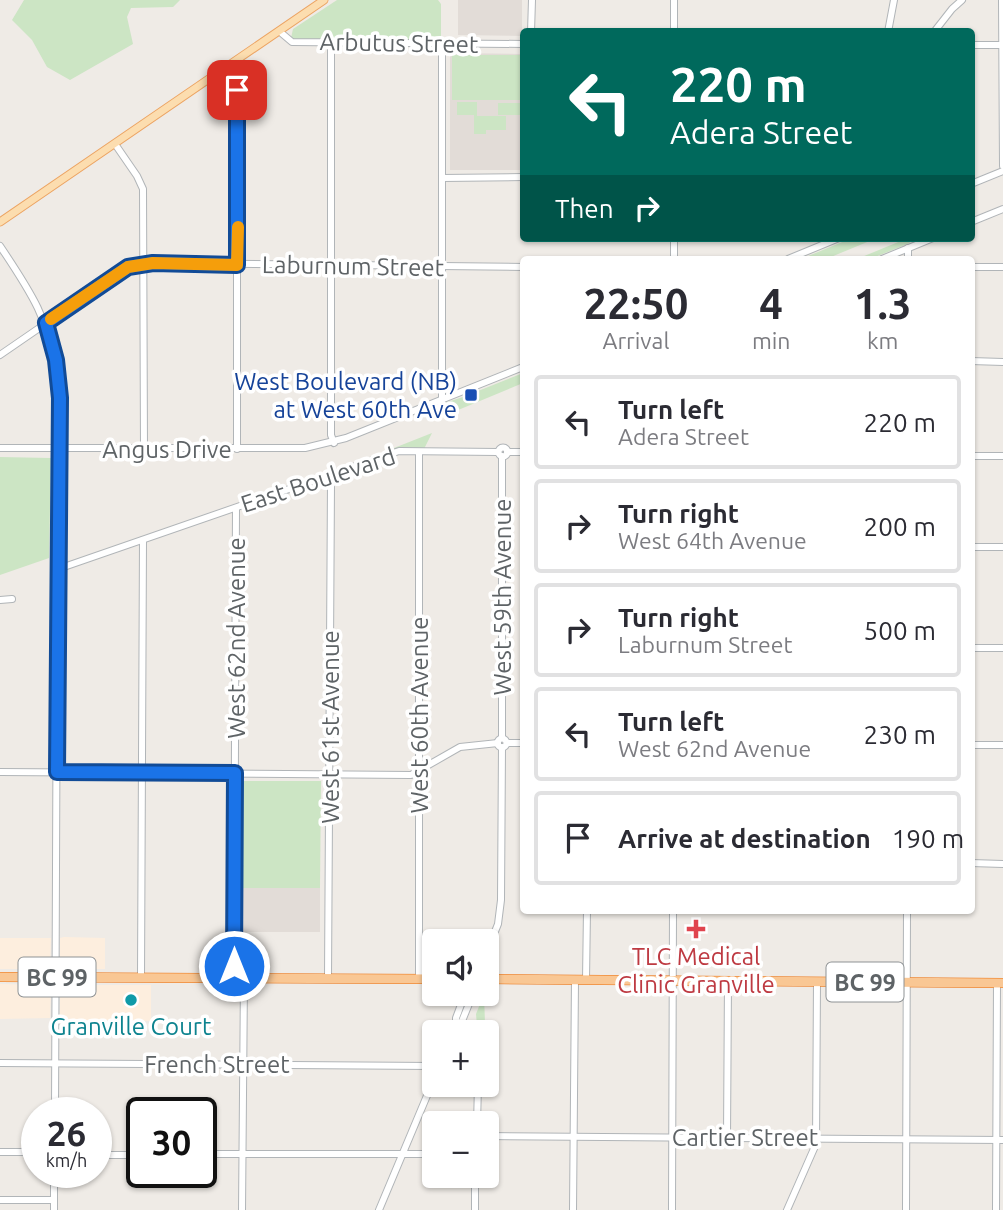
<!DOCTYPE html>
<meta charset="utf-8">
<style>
:root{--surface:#fff;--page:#f7f7f7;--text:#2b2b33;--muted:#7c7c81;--line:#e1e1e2}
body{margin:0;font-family:Ubuntu,sans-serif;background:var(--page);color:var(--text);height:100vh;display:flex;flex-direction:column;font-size:26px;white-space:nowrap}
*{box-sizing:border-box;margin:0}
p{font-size:23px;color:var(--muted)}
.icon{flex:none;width:38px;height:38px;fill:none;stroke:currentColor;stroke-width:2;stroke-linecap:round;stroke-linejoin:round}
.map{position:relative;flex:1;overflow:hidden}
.details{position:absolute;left:520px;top:256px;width:455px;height:658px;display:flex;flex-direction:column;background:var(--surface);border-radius:7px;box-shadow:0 2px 5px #0004}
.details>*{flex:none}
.hud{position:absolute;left:520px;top:28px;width:455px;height:214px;border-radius:7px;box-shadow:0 2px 5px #0004;background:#00695c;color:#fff;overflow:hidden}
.controls{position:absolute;left:422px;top:929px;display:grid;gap:14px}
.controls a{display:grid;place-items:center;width:77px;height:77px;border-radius:7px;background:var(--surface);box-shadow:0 2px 5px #0004;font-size:35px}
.speed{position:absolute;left:21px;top:1097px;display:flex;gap:14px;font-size:35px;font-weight:700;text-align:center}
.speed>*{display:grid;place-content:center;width:91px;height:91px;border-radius:50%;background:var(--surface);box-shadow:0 2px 5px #0004;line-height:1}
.speed small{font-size:18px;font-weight:400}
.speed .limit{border:4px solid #111;border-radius:10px;background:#fff;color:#111}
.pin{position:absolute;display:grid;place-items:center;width:60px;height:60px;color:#fff;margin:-30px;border-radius:14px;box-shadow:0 4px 10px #0006}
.me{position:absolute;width:77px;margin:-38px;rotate:0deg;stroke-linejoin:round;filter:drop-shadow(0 0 5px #0008)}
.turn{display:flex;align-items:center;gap:24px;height:147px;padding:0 35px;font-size:32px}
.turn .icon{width:91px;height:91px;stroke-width:2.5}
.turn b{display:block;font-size:49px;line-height:60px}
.then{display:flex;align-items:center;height:66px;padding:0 35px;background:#0003;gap:14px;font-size:26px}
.eta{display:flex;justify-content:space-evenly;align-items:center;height:119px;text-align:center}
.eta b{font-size:42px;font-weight:700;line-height:49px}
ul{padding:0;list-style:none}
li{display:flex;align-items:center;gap:21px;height:94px;margin:0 14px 10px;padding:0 21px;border:4px solid var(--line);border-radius:7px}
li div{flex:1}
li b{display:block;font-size:26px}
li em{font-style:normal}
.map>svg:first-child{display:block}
.commercial{fill:#fdeede}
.education{fill:#e2dcd7}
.green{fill:#cce5c4}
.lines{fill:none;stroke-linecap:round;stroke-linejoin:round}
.minor-casing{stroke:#b1b5b8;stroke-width:8}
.major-casing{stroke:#eca463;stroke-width:9}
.highway-casing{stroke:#ec6e0a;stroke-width:10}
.minor{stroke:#fff;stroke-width:6}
.major{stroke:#fcddaf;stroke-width:7}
.highway{stroke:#f9c794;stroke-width:9}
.route-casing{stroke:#114b97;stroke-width:18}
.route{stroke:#1a73e8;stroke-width:12}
.slow{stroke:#f59e0b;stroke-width:12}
.transit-dot{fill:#1a4fb4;stroke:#fff;stroke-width:2.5}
.health-dot{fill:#e0444e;stroke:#fff;stroke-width:2.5}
.culture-dot{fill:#0f9aa8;stroke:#fff;stroke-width:2.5}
.labels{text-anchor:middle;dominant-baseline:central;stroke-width:7;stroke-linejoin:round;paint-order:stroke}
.shield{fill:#fff;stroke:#8e9294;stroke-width:2}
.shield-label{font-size:23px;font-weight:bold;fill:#5e6366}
.street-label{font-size:24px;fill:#5e6366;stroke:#fff}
.transit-label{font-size:24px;fill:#164399;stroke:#fff;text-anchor:end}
.health-label{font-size:24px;fill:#be3a42;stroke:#fff}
.culture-label{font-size:24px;fill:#0d838f;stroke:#fff}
</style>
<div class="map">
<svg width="1003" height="1210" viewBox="0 0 1003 1210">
<rect width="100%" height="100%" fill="#efebe6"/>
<!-- commercial -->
<g class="commercial">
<path d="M 64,937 L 105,938 L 105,969 L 63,969 L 60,964 L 60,938 Z"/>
<path d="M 0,938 L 51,938 L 50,967 L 48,969 L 0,969 Z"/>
<path d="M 0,984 L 49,985 L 51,988 L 50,1018 L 0,1019 Z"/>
<path d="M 64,985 L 151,985 L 151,1021 L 65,1020 L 60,1018 L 60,988 Z"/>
</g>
<!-- education -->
<g class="education">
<path d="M 458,0 L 522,0 L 522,36 L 458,35 Z"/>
<path d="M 450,53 L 522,54 L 521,170 L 450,170 Z"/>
<rect x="242" y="888" width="78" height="44"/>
</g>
<!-- green -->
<g class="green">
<path d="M 24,0 L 180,0 L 173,7 L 131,8 L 127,17 L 133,44 L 70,80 L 47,67 L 32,40 L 12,20 Z"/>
<path d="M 337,0 L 438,0 L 441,4 L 441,41 L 294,40 L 291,38 L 293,29 Z"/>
<rect x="452" y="55" width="69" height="45"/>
<path d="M 457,102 L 477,102 L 477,116 L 506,116 L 506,130 L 486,130 L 486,134 L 474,134 L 474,115 L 457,115 Z"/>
<rect x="498" y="103" width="23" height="12"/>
<path d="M 852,238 L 877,238 L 826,259 L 801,259 Z"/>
<path d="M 908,238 L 910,243 L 870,259 L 857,259 Z"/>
<path d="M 523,373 L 523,383 L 434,420 L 435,406 L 466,396 L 467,398 L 473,396 L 473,393 Z"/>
<path d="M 432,433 L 424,449 L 395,450 L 394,448 Z"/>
<path d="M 0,457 L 51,458 L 49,558 L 0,575 Z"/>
<path d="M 242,781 L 321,781 L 320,888 L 242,888 Z"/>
<path d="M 484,994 L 485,1024 L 477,1026 L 476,1014 Z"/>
</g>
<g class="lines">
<defs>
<g id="minor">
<path d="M 1002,0 L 1003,166"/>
<path d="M 279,31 L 292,42 L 523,44"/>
<path d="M 531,32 L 532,0"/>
<path d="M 674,32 L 674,0"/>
<path d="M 888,32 L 894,0"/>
<path d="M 934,32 L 952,9 L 962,0"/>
<path d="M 331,42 L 331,435 L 334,443"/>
<path d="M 442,44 L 442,400"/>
<path d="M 971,45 L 1001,45"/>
<path d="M 115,144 L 137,176 L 143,189 L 144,449"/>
<path d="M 442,178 L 523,177"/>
<path d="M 971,184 L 1003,171"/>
<path d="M 971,222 L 1003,209"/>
<path d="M 674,238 L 674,259"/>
<path d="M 0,246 C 31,292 50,321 58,377 L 55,1113"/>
<path d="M 908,248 L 908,259"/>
<path d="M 788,259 L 839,238"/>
<path d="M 882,259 L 933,238"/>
<path d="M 971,267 L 1003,267"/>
<path d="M 0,355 L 128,267 L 153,263 L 523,267"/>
<path d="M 971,361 L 1003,362"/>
<circle cx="503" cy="452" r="4.5"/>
<path d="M 0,448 L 305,448 L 346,438 L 523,367"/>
<path d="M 237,449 L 237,60"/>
<path d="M 507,452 L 523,452"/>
<path d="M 971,456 L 1003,456"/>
<path d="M 971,547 L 1003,547"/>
<path d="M 58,569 L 399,451 L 498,452"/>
<path d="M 0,600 L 12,599"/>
<path d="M 971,648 L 1003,648"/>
<path d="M 502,738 L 502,456"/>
<circle cx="502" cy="743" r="4.5"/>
<path d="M 507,743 L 523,743"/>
<path d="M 971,745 L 1003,745"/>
<path d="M 0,772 L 411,775 L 460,747 L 498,743"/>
<path d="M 971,863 L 1003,864"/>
<path d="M 486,954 L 498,924 L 501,900 L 502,747"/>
<path d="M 141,977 L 143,540"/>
<path d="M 234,978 L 236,508"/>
<path d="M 328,978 L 331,483 L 328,476"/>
<path d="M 419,979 L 419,452"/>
<path d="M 586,980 L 587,910"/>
<path d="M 456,1026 L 462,1021 L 473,994"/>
<path d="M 456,1026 L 465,1026 L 474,1032"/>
<path d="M 454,1032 L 456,1026 L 456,1018 L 465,994"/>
<path d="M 0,1063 L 434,1066"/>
<path d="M 477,1124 L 478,1085"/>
<path d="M 486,1136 L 1003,1140"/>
<path d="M 727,1138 L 728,981"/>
<path d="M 0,1152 L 37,1152"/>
<path d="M 201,1154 L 434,1154"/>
<path d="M 96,1155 L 142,1155"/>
<path d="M 0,1200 L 54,1200"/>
<path d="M 54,1210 L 54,1172"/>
<path d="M 242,1210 L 244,978"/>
<path d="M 379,1210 L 434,1079"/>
<path d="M 475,1210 L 475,1176"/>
<path d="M 573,1210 L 575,980"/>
<path d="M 672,1210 L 673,910"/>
<path d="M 787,1210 L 816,1144 L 817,982"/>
<path d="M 906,1210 L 907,910"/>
<path d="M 996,1210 L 997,983"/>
</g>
<path id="major" d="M 0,222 L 324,0"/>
<g id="highway">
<path d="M 0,977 L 434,979"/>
<path d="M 486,979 L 1003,983"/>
</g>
</defs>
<!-- minor casing -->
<use href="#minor" class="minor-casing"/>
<!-- major casing -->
<use href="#major" class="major-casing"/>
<!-- highway casing -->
<use href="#highway" class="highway-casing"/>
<!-- minor -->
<use href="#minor" class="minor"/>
<!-- major -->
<use href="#major" class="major"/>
<!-- highway -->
<use href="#highway" class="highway"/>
</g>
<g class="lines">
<defs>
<path id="route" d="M 234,966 L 235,773 L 57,772 L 60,398 L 56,360 L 46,323 L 128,267 L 153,263 L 237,265 L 237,90"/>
</defs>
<!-- route casing -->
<use href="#route" class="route-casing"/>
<!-- route -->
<use href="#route" class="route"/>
<!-- slow -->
<path class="slow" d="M 51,319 L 128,267 L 153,263 L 237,265 L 238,227"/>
</g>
<!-- markers -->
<rect class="transit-dot" x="464" y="388" width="14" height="14" rx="3.5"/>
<path class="health-dot" d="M692.5 918.5h7v7h7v7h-7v7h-7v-7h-7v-7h7z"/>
<circle class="culture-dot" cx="131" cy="1000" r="7"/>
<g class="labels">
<!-- shield labels -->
<g class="shield">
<rect x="18.5" y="957.5" width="77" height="39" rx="5"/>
<rect x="826.5" y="962.5" width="77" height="39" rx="5"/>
</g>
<g class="shield-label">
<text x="57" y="977">BC 99</text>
<text x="865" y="982">BC 99</text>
</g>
<!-- street labels -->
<g class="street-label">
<text transform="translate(399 43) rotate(1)">Arbutus Street</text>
<text transform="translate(353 266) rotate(1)">Laburnum Street</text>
<text x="167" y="449">Angus Drive</text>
<text transform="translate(318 480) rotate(-18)">East Boulevard</text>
<text transform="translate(502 597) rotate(-90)">West 59th Avenue</text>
<text transform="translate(236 638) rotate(-90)">West 62nd Avenue</text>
<text transform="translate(419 715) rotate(-90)">West 60th Avenue</text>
<text transform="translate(330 727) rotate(-90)">West 61st Avenue</text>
<text x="217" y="1064">French Street</text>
<text x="745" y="1137">Cartier Street</text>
</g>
<!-- transit labels -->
<g class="transit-label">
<text x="457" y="381">West Boulevard (NB)<tspan x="457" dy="28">at West 60th Ave</tspan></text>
</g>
<!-- health labels -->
<g class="health-label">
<text x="696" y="956">TLC Medical<tspan x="696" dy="28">Clinic Granville</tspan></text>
</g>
<!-- culture labels -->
<g class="culture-label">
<text x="131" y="1026">Granville Court</text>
</g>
</g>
</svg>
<div class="controls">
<a><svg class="icon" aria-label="sound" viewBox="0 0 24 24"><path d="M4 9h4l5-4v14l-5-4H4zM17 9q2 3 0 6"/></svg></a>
<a>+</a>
<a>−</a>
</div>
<div class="speed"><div>26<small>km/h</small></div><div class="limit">30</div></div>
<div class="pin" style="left:237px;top:90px;background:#d93025"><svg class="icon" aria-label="arrive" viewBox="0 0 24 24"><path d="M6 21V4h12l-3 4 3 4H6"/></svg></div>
<svg class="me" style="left:234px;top:966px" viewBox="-20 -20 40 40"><circle r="17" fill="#1a73e8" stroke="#fff" stroke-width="3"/><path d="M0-11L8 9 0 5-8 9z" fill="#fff"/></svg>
<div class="hud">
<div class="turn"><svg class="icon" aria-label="left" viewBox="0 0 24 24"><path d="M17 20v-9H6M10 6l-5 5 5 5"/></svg><div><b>220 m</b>Adera Street</div></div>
<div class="then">Then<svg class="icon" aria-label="right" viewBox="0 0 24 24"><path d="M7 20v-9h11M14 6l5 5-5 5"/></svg></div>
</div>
<section class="details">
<div class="eta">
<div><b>22:50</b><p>Arrival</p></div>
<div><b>4</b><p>min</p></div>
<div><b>1.3</b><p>km</p></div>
</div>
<ul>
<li><svg class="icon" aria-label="left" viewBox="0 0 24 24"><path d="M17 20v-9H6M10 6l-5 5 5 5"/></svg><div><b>Turn left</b><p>Adera Street</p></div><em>220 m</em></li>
<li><svg class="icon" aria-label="right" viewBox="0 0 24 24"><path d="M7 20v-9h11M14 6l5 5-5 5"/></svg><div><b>Turn right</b><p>West 64th Avenue</p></div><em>200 m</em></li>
<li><svg class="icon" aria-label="right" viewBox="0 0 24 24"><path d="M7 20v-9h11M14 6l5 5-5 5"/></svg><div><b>Turn right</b><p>Laburnum Street</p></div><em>500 m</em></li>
<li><svg class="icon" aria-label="left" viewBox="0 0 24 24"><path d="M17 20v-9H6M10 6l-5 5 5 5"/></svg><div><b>Turn left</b><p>West 62nd Avenue</p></div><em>230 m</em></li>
<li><svg class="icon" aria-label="arrive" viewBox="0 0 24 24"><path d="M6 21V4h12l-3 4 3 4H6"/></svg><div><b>Arrive at destination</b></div><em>190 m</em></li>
</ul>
</section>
</div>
